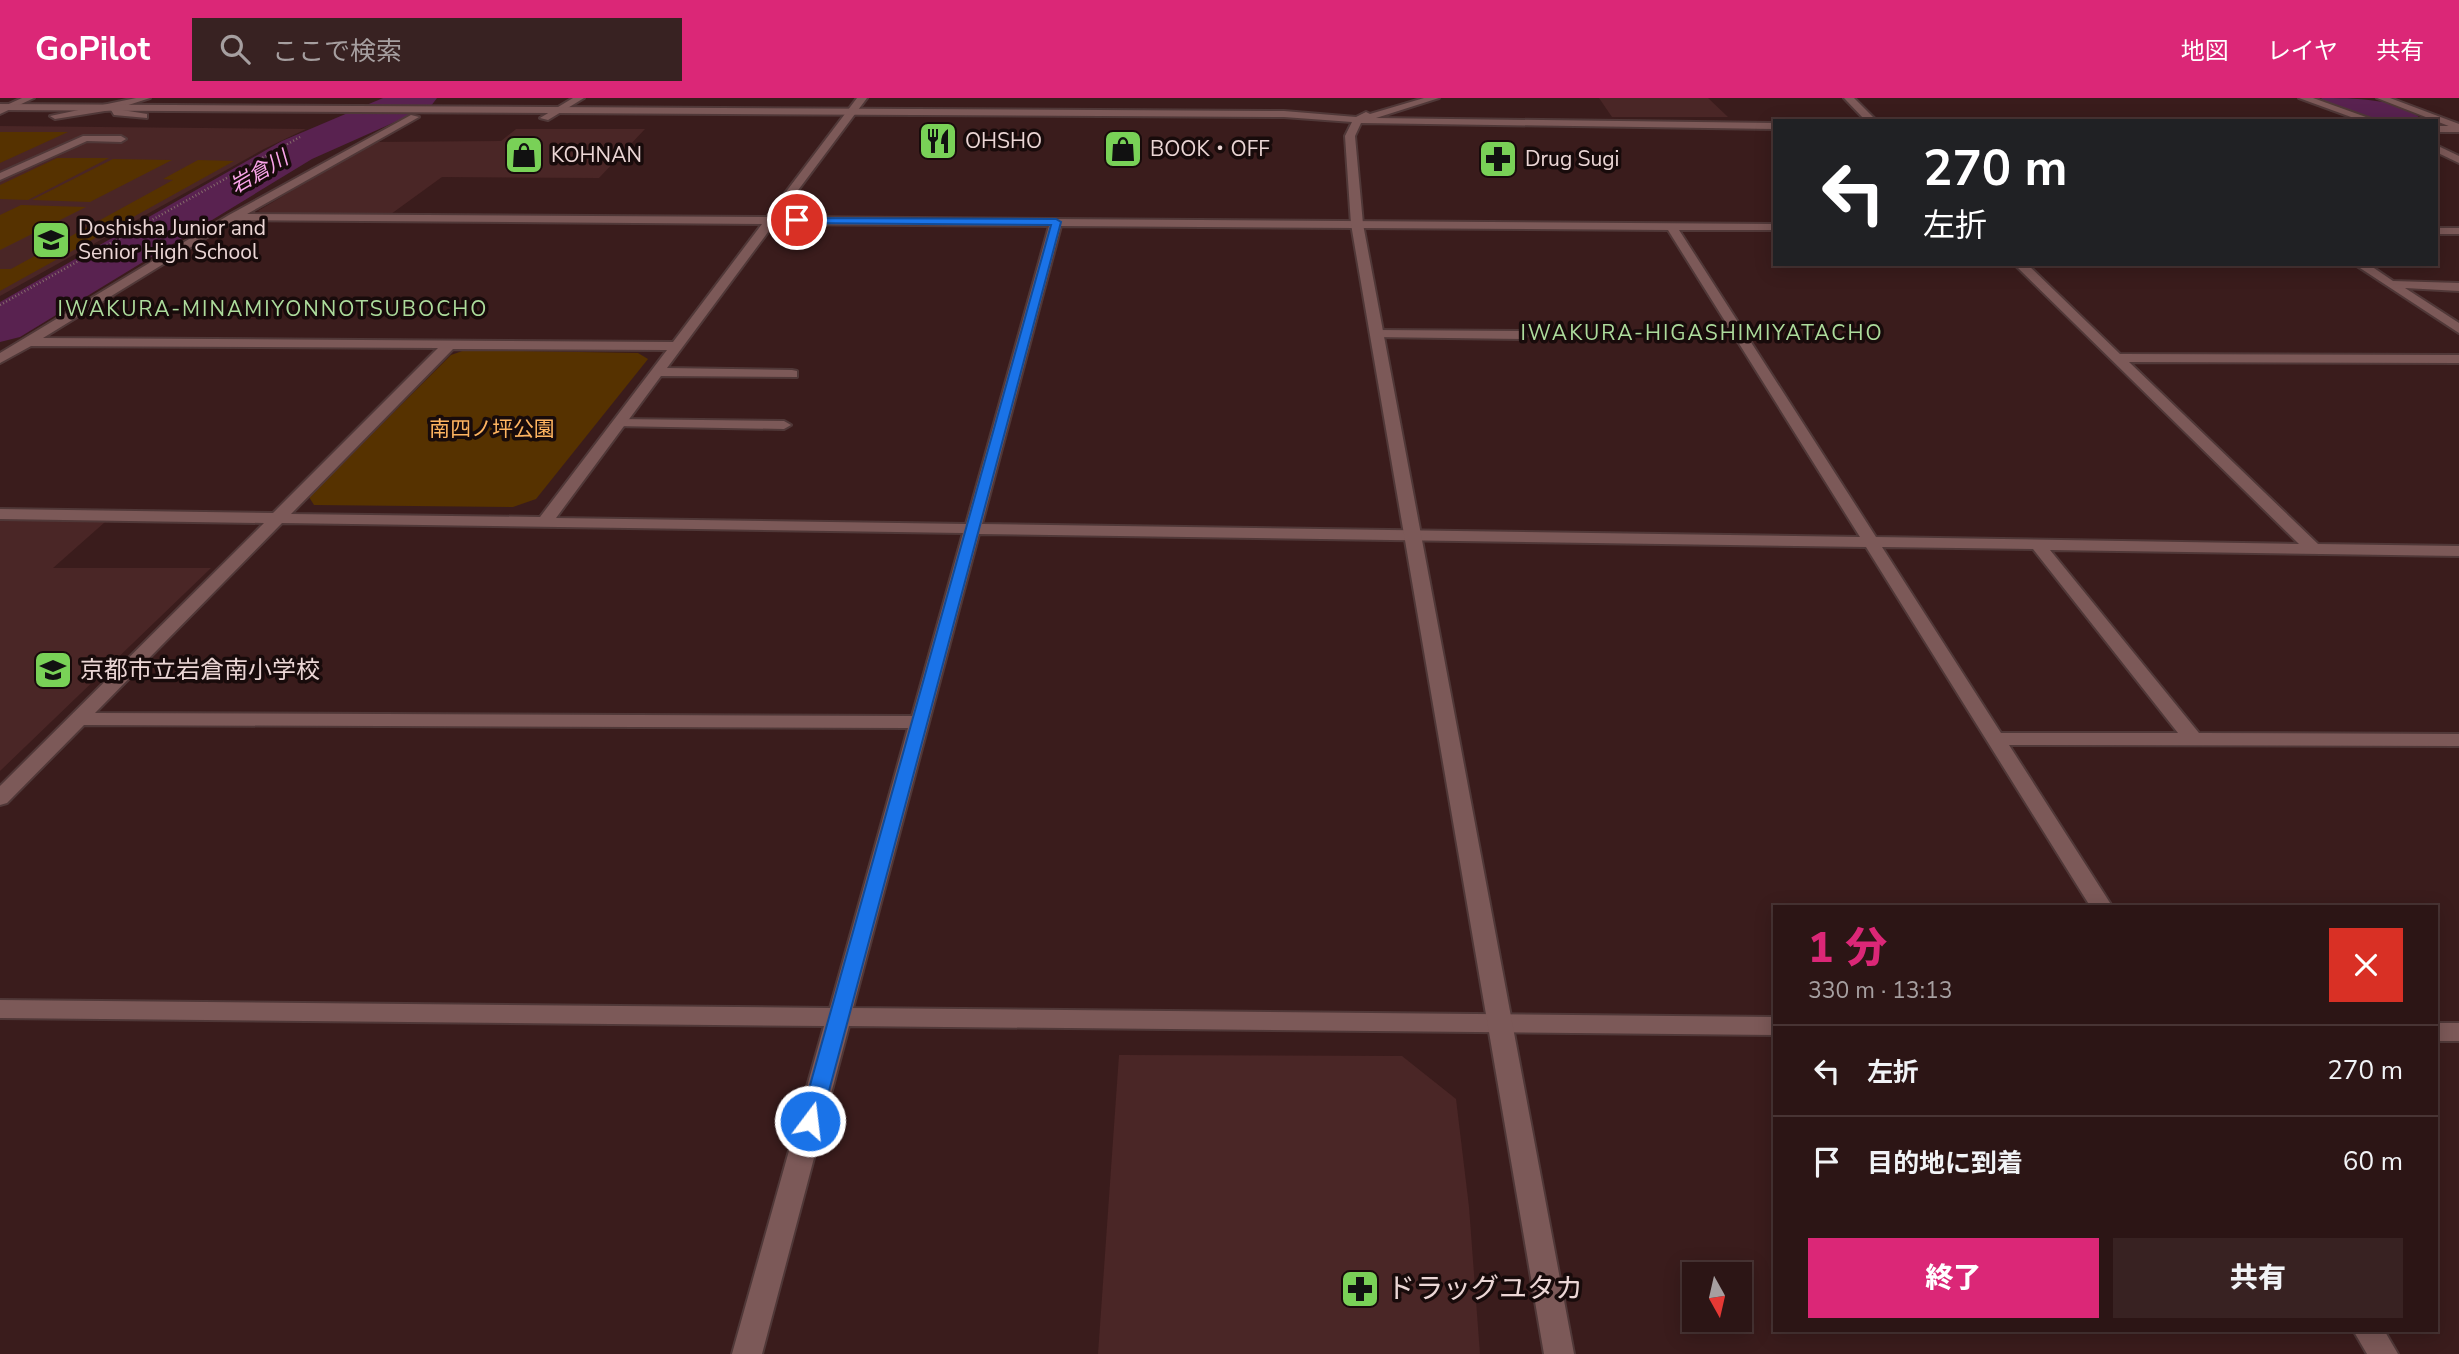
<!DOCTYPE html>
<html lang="ja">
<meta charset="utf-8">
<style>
:root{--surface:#2c1515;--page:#382222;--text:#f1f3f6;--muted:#a69fa0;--line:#483434;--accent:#db2777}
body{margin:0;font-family:"Nunito Sans","Noto Sans JP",sans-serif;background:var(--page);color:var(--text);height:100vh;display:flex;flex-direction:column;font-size:26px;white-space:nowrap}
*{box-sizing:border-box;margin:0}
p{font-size:23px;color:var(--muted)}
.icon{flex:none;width:38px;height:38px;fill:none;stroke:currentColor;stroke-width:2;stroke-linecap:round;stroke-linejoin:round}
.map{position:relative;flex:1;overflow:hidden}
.panel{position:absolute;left:1773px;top:807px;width:665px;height:427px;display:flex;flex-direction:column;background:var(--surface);border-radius:0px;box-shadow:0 4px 18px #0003,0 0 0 2px var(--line)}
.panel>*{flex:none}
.top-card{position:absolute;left:1773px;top:21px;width:665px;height:147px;border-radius:0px;box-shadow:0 4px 18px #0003,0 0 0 2px var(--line);background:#202124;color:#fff;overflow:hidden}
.needle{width:46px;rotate:172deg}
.buttons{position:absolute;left:1682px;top:1164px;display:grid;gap:14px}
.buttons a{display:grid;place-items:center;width:70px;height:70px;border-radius:0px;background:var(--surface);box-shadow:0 4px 18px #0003,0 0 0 2px var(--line);font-size:35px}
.pin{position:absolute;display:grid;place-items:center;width:60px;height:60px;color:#fff;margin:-30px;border:4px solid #fff;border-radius:50%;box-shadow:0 2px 7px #0007}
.me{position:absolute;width:77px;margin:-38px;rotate:15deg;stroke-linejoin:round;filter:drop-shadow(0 0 5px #0008)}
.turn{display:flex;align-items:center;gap:24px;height:147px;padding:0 35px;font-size:32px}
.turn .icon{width:91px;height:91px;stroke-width:2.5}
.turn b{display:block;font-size:49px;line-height:60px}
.round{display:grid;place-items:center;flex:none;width:74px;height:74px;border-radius:0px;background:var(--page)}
.head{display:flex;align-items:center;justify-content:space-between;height:119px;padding:0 35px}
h1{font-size:42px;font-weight:800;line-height:52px;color:var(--accent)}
.cta{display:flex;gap:14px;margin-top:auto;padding:14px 35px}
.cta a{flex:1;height:80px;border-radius:0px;background:var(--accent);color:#fff;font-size:28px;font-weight:800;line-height:80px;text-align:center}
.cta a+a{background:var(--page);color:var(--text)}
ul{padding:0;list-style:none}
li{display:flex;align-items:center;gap:21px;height:91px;padding:0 35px;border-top:2px solid var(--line)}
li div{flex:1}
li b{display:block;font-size:26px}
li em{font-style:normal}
header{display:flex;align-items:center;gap:42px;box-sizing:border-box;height:98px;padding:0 35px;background:var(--accent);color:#fff}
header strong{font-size:33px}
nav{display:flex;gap:38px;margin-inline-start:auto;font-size:24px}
.search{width:490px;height:63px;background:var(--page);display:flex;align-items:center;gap:18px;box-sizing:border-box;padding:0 24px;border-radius:0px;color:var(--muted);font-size:26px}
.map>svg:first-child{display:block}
.built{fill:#4a2626}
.green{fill:#563200}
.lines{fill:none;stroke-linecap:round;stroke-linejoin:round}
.river{fill:#592250;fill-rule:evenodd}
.service-casing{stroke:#503838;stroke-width:4}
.minor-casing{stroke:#503838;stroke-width:4}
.tertiary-casing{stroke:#503838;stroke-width:4}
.path{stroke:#856b6b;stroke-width:2.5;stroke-dasharray:1 2.5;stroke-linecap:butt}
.service{fill:#7c5958;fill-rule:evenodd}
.minor{fill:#7c5958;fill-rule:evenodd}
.tertiary{fill:#7c5958;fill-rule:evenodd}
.route{fill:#1a73e8;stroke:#114b97;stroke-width:2}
.labels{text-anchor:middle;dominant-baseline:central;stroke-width:7;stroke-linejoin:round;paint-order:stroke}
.far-poi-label{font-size:21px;fill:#ebd6d5;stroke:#180b0b;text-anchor:start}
.far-water-label{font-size:21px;font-style:italic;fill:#faa4e9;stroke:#180b0b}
.far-neighbourhood-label{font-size:21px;letter-spacing:2px;fill:#addc9c;stroke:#180b0b}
.far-park-label{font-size:21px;fill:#feb460;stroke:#180b0b}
.poi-label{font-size:24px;fill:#ebd6d5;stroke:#180b0b;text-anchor:start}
.near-poi-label{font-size:28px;fill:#ebd6d5;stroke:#180b0b;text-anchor:start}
</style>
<header>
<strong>GoPilot</strong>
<div class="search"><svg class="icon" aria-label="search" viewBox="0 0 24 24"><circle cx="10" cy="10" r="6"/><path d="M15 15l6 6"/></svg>ここで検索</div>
<nav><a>地図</a><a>レイヤ</a><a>共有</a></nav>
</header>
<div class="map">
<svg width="2459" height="1256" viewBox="0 0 2459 1256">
<rect width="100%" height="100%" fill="#3a1c1c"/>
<!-- built -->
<g class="built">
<path d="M 1599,0 L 1708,0 L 1728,19 L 1612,19 Z"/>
<path d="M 0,28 L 306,31 L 264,51 L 0,198 Z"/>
<path d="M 516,31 L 645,31 L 599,80 L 442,79 L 391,116 L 264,116 L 258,113 L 373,44 L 501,43 Z"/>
<path d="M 0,422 L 105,424 L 53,470 L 211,470 L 0,673 Z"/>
<path d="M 1119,957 L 1402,958 L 1456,1001 L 1469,1109 L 1480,1256 L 1098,1256 Z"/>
</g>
<!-- green -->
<g class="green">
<path d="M 0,34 L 68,34 L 0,65 Z"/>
<path d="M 57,60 L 109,60 L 28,102 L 0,101 L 0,87 Z"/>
<path d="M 113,61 L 172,62 L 90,104 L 32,102 Z"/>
<path d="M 198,62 L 234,63 L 0,193 L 0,171 L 11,171 L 173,82 L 163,81 Z"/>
<path d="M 21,107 L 86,109 L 0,152 L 0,117 Z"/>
<path d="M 465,252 L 638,255 L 648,261 L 536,401 L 513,409 L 314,407 L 309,399 L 451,257 Z"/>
</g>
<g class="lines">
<!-- river -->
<g class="river">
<path d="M 383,0 L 437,0 L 431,8 L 312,61 L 20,239 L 0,244 L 0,204 L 282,43 Z"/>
<path d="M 2321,0 C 2351,0 2404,0 2423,23 C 2393,23 2341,28 2321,0 Z"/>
</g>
<defs>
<g id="service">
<path d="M 136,0 L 150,0 L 116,11 L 147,16 L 147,20 L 114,17 L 111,12 L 55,21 L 50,18 Z"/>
<path d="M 83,38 L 121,38 L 126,41 L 121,44 L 87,43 L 0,82 L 0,75 Z"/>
<path d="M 619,321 L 784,323 L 791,327 L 784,331 L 614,328 L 612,325 Z"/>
</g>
<g id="minor">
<path d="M 22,0 L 34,0 L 0,16 L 0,10 Z"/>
<path d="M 573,0 L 584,0 L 548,22 L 540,20 Z"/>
<path d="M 857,0 L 867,0 L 778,119 L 1774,126 L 1774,132 L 1679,132 L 1876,439 L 2299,446 L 2014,166 L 2027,166 L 2120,256 L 2459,257 L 2459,265 L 2129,264 L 2318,446 L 2459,448 L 2459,458 L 2050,452 L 2199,635 L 2459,636 L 2459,648 L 2009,647 L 2112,808 L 2090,808 L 1866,449 L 979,436 L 853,910 L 1774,919 L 1774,937 L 849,928 L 762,1256 L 732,1256 L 824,928 L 0,920 L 0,902 L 830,910 L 908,630 L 84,627 L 7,705 L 0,707 L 0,688 L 264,425 L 0,421 L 0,411 L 273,415 L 438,250 L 31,248 L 0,265 L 0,255 L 229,117 L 411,17 L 419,19 L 247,116 L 767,119 ZM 235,122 L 762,126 L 673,244 L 43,240 ZM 774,126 L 1049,128 L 966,426 L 556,420 L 661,278 L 797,279 L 797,273 L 792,272 L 667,270 ZM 1061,128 L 1668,132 L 1860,439 L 982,426 ZM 453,251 L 667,252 L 540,419 L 291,416 ZM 282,425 L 963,435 L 912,618 L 95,615 ZM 1882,449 L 2033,451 L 2178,635 L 2001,635 Z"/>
<path d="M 1844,0 L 1854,0 L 1877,23 L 1866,23 Z"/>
<path d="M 2299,0 L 2313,0 L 2377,23 L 2362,23 Z"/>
<path d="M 2377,0 L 2390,0 L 2459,26 L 2459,32 Z"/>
<path d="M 2436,47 L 2459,58 L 2459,65 L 2436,54 Z"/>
<rect x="2436" y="130" width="23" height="6"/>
<path d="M 2354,166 L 2368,166 L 2393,183 L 2459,185 L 2459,193 L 2405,190 L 2459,225 L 2459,235 Z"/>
<path d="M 1377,232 L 1522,233 L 1528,237 L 1522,241 L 1372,239 L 1371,236 Z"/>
<rect x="2436" y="925" width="23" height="18"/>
<path d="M 2353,1232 L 2384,1232 L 2398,1256 L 2367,1256 Z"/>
</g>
<g id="tertiary">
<path d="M 1424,0 L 1439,0 L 1376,20 L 1774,25 L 1774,31 L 1361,25 L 1355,38 L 1363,126 L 1574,1256 L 1544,1256 L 1351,126 L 1345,38 L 1352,24 L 1284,19 L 0,12 L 0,6 L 1284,13 L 1356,19 L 1366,14 L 1370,16 Z"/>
<rect x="2436" y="28" width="23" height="6"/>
</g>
</defs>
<!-- service casing -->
<use href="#service" class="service-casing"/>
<!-- minor casing -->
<use href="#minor" class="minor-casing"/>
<!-- tertiary casing -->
<use href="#tertiary" class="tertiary-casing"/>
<!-- path -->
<path class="path" d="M 0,207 L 300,39"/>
<!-- service -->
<use href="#service" class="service"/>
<!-- minor -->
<use href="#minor" class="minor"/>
<!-- tertiary -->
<use href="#tertiary" class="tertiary"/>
</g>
<!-- route -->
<path class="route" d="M 794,120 L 1056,121 L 1061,124 L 821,1023 L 818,1029 L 810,1031 L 803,1029 L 800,1023 L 1051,127 L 797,125 L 794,124 Z"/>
<!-- icons -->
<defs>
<symbol id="restaurant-square" viewBox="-11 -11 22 22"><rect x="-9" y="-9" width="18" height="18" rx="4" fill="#79d157" stroke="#180b0b"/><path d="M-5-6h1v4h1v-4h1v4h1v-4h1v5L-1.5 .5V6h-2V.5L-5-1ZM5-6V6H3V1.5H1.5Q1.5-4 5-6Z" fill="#111"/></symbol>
<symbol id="shop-square" viewBox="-11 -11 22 22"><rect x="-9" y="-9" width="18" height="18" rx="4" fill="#79d157" stroke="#180b0b"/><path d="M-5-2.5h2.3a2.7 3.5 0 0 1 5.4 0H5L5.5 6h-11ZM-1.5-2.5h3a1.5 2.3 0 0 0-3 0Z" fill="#111"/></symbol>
<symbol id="pharmacy-square" viewBox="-11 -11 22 22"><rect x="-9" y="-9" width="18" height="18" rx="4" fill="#79d157" stroke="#180b0b"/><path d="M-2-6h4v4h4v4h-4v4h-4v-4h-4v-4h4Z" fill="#111"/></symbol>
<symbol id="school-square" viewBox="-11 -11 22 22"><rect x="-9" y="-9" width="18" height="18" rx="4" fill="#79d157" stroke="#180b0b"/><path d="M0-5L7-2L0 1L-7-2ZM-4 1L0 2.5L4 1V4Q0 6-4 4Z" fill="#111"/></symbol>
</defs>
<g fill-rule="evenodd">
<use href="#restaurant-square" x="916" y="21" width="44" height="44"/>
<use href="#shop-square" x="1101" y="29" width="44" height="44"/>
<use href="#shop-square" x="502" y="35" width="44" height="44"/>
<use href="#pharmacy-square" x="1476" y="39" width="44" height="44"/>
<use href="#school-square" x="29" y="120" width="44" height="44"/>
<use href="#school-square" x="31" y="550" width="44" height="44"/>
<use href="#pharmacy-square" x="1338" y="1169" width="44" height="44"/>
</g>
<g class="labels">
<!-- far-poi labels -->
<g class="far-poi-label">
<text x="965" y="43">OHSHO</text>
<text x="1150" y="51">BOOK・OFF</text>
<text x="551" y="57">KOHNAN</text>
<text x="1525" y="61">Drug Sugi</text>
<text x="78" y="130">Doshisha Junior and<tspan x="78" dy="24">Senior High School</tspan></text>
</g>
<!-- far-water labels -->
<g class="far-water-label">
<text transform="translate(259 74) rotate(-30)">岩倉川</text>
</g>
<!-- far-neighbourhood labels -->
<g class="far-neighbourhood-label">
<text x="273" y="211">IWAKURA-MINAMIYONNOTSUBOCHO</text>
<text x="1702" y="235">IWAKURA-HIGASHIMIYATACHO</text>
</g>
<!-- far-park labels -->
<g class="far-park-label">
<text x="492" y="331">南四ノ坪公園</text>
</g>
<!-- poi labels -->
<g class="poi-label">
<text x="80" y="572">京都市立岩倉南小学校</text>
</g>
<!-- near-poi labels -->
<g class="near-poi-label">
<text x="1387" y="1191">ドラッグユタカ</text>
</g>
</g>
</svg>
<div class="buttons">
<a><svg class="needle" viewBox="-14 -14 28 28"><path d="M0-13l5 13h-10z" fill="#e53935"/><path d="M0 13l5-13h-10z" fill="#a69fa0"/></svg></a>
</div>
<div class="pin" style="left:797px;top:122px;background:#d93025"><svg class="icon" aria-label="arrive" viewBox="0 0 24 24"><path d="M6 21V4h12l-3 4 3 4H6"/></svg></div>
<svg class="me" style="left:810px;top:1023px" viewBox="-20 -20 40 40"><circle r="17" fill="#1a73e8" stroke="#fff" stroke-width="3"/><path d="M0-11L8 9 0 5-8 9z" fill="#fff"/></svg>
<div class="top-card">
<div class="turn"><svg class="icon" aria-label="left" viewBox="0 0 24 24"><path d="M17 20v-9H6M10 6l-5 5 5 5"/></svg><div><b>270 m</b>左折</div></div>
</div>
<section class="panel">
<div class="head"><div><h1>1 分</h1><p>330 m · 13:13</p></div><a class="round" style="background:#d93025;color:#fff"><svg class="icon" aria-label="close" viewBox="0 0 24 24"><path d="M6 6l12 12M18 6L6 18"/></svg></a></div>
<ul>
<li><svg class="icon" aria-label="left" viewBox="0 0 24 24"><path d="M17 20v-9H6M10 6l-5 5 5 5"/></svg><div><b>左折</b></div><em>270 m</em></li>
<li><svg class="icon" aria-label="arrive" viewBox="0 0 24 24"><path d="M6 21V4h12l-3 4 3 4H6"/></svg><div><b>目的地に到着</b></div><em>60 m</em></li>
</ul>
<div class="cta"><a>終了</a><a>共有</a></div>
</section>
</div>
